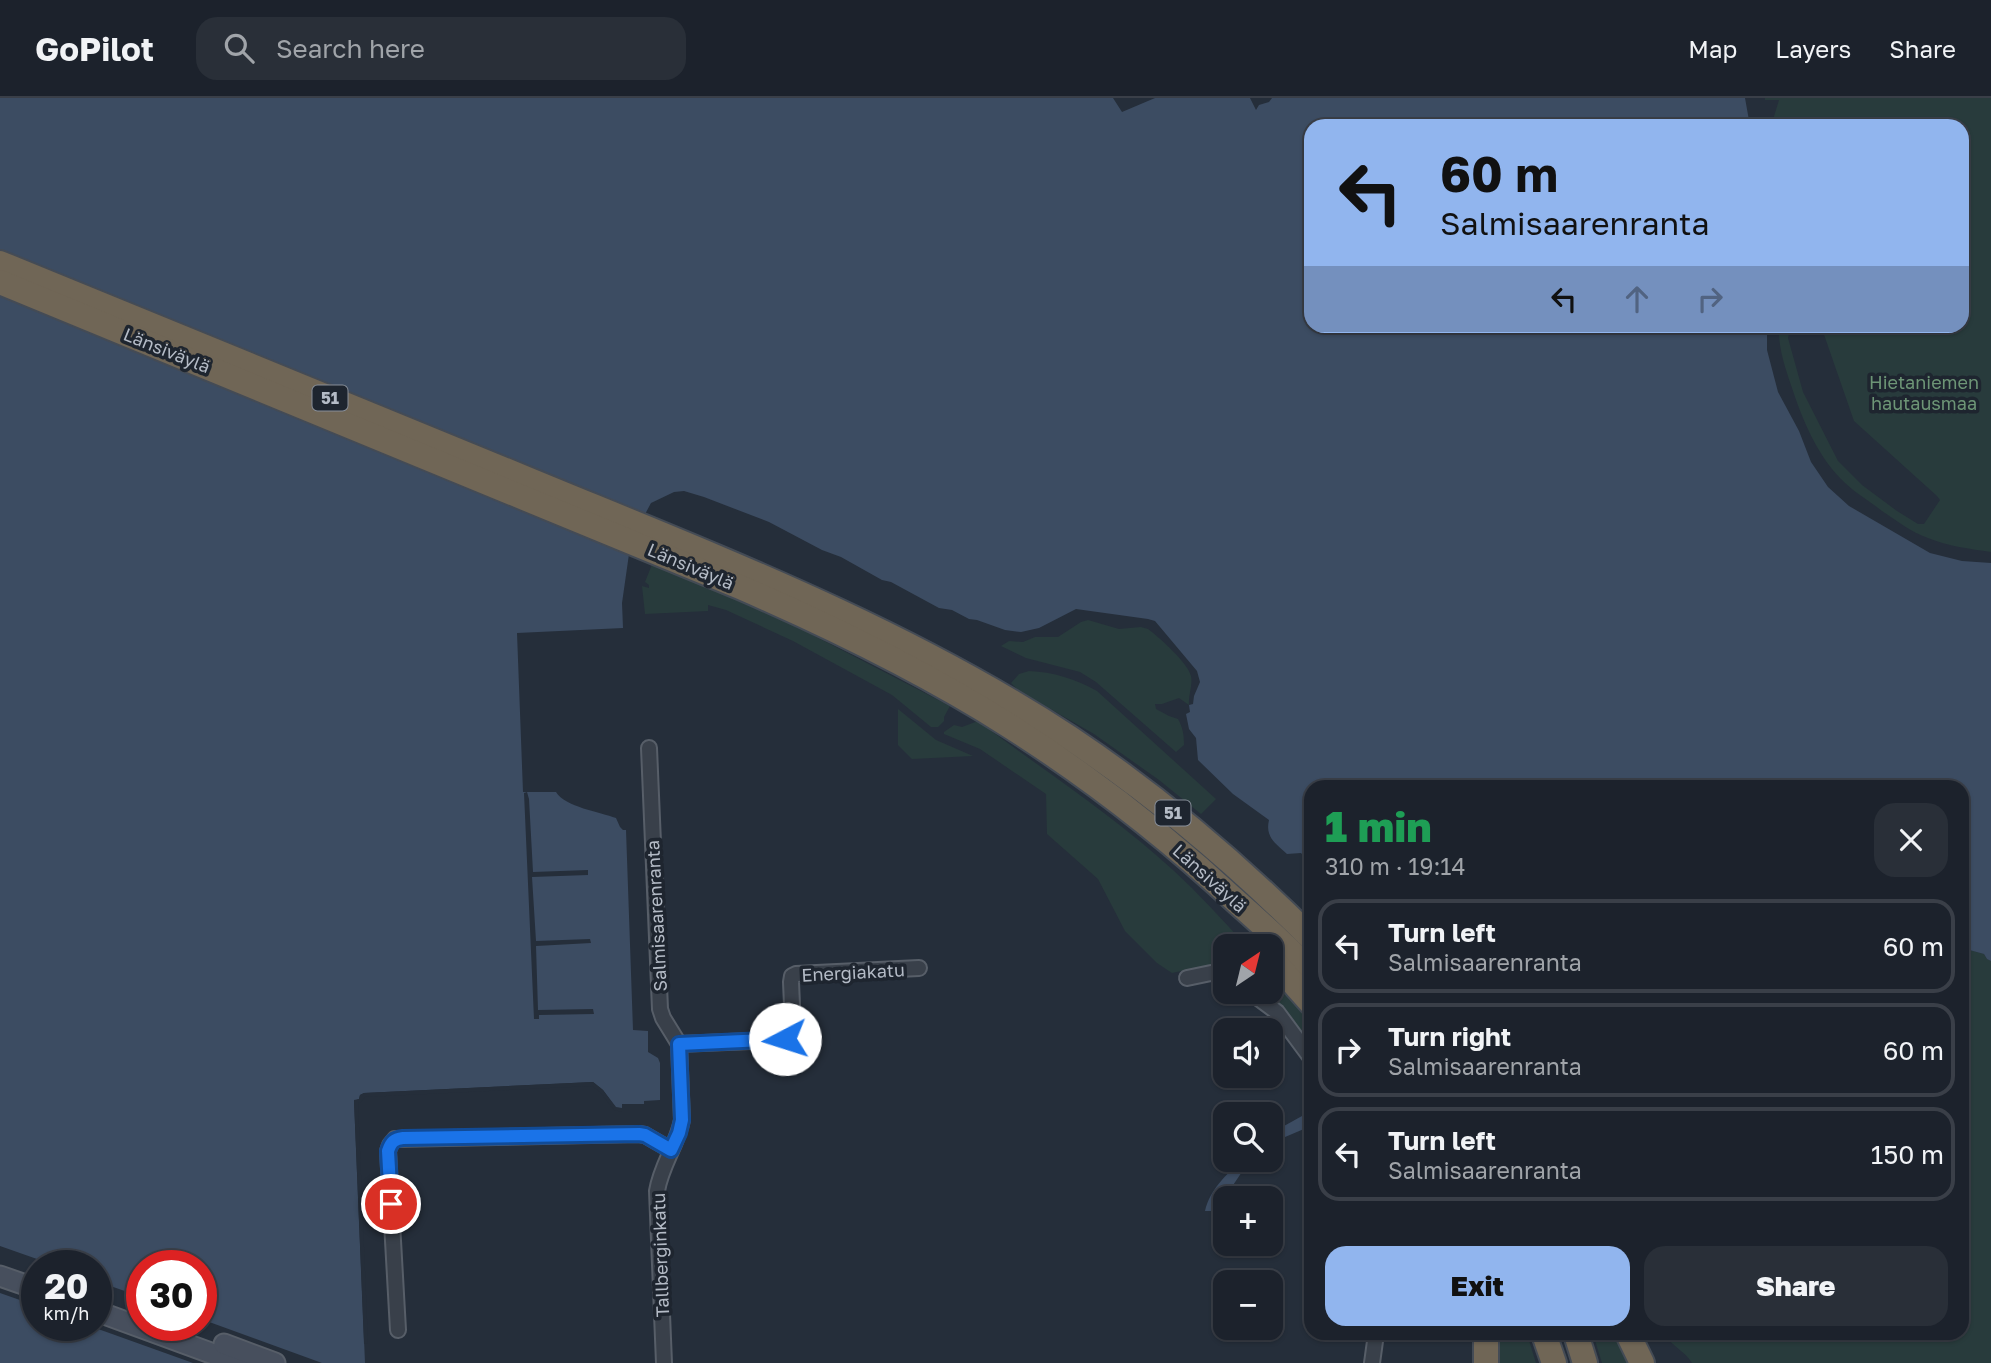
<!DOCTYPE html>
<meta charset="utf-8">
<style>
:root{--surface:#1c222c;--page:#292f38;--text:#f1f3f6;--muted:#a0a4a9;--line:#3a3f48;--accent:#91b5ee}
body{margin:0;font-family:"Golos Text",sans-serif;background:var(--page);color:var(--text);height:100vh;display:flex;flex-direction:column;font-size:26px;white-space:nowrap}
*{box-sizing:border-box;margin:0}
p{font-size:23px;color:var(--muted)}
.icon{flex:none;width:38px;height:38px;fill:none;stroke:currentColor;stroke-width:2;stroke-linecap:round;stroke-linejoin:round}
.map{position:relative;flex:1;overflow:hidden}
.drawer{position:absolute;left:1304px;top:682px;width:665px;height:560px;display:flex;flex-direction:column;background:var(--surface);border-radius:21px;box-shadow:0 2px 5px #0004,0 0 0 2px var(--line)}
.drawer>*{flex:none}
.banner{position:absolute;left:1304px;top:21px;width:665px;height:214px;border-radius:21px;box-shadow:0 2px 5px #0004,0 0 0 2px var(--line);background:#91b5ee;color:#111;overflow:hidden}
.needle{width:46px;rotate:35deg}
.fabs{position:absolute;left:1213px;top:836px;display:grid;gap:14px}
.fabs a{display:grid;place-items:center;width:70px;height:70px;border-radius:14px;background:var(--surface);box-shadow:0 2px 5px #0004,0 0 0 2px var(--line);font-size:35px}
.speed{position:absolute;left:21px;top:1152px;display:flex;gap:14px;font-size:35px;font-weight:700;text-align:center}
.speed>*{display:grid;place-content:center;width:91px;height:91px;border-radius:50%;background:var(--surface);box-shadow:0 2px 5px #0004,0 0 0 2px var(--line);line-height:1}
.speed small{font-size:18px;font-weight:400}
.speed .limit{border:10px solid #d22;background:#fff;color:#111}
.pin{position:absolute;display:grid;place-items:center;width:60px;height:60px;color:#fff;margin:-30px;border:4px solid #fff;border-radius:50%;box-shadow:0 2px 7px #0007}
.me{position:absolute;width:77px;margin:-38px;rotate:265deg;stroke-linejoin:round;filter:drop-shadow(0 0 5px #0008)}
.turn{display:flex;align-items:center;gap:24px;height:147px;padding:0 21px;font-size:32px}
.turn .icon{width:91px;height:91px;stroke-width:2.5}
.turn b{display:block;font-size:49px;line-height:60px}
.lanes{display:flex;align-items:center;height:66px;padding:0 21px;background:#0003;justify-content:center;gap:35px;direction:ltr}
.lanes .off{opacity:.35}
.round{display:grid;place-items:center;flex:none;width:74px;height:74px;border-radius:21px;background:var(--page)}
.overview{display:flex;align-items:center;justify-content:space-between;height:119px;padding:0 21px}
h1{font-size:42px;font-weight:800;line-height:52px;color:#1e9e55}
.primary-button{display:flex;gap:14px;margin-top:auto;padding:14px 21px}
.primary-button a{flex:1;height:80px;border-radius:21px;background:var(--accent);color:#111;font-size:28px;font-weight:800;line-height:80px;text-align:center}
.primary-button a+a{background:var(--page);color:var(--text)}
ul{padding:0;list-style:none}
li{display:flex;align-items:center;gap:21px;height:94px;margin:0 14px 10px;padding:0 7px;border:4px solid var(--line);border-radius:21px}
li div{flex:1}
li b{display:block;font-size:26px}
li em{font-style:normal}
header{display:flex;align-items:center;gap:42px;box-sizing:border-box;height:98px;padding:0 35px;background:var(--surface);border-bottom:2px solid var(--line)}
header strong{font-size:33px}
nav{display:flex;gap:38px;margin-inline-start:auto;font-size:24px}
.search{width:490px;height:63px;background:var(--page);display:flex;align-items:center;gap:18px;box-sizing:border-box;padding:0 24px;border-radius:21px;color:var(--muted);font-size:26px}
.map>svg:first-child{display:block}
.green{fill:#283b3c}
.water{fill:#3c4c62;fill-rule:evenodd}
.pier{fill:#252e3a}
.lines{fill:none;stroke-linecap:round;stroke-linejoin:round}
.minor-casing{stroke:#575e68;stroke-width:18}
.secondary-casing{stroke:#575e68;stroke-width:23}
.motorway-casing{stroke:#444b55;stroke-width:28}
.minor{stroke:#39404a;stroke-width:14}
.secondary{stroke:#474f5d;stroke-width:19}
.motorway{stroke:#706656;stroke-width:24}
.route-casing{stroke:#114b97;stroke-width:18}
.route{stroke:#1a73e8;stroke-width:12}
.labels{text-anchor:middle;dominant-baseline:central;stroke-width:7;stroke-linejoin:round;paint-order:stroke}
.shield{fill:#1e252f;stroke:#878e99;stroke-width:2}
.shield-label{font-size:16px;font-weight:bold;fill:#b4bbc6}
.street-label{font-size:18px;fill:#b4bbc6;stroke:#1e252f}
.park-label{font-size:18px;fill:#6d9576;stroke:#1e252f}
</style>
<header>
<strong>GoPilot</strong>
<div class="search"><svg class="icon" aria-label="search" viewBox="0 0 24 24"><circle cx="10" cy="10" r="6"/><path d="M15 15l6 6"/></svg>Search here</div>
<nav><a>Map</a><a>Layers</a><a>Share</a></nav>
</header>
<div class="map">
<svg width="1991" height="1265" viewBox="0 0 1991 1265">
<rect width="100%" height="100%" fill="#252e3a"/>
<!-- green -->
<g class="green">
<path d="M 1765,0 L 1991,0 L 1991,454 C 1970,451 1948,448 1928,440 C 1911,434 1897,423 1882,413 C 1868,402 1852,393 1840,380 C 1817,356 1802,321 1792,290 C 1785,269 1778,250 1779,228 L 1817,228 L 1789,235 L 1788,240 L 1803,294 L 1838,363 L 1862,387 L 1897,413 L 1918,426 L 1924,426 L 1940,402 L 1937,398 L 1854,323 L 1821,228 L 1962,228 L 1962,28 L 1773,28 L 1772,25 L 1779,2 L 1765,2 Z"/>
<path d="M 653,464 L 805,533 L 950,608 L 944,619 L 944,623 L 938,629 L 931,629 L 892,597 L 793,543 L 726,512 L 708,507 L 708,513 L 645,516 L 642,488 L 649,490 L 649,487 L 645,484 Z"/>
<path d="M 1088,522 L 1119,531 L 1141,529 L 1148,531 C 1159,539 1188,565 1191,578 C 1193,588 1188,597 1189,607 L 1179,600 L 1162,606 L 1155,606 L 1156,611 L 1169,618 L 1178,621 C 1183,630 1184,637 1184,647 L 1176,654 L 1096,584 L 1080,574 L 1026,560 L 1001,548 L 1009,543 L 1023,544 L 1035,539 L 1058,539 L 1081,524 Z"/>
<path d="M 1029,573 C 1053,574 1076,581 1097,593 L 1216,701 L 1201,716 L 1159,682 L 1094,636 L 1019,593 L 1011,585 L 1019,576 Z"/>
<path d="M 898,611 L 936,642 L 973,658 L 912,661 L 898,647 Z"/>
<path d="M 978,623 C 1043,672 1113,717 1173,772 C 1199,796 1223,822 1247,849 L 1225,849 L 1225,871 C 1208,866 1189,872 1172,875 L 1157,865 L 1125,833 L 1098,781 L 1047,736 L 1046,696 L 980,651 L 944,636 L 944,634 L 954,627 L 962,629 Z"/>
<path d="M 1962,850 L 1984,856 L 1987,861 L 1991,863 L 1991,1265 L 1692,1265 C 1685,1253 1671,1248 1665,1236 L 1962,1236 Z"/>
<path d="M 1271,875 L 1311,921 L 1311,949 L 1275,901 L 1265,894 L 1270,894 Z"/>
<path d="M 1494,1236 L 1527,1236 L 1536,1265 L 1495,1265 Z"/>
<path d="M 1593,1236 L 1621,1236 L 1634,1265 L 1602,1265 Z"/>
</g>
<!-- water -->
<g class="water">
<path d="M 0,0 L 1113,0 L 1122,14 L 1155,0 L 1250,0 L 1256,12 L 1259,7 L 1269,4 L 1272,0 L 1745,0 L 1750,28 L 1311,28 L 1311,228 L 1767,228 L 1767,252 L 1778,294 L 1799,333 L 1811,364 L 1828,389 L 1849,408 L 1930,455 L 1962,463 L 1991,465 L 1991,863 L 1987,861 L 1984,856 L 1962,850 L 1962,690 L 1311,690 L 1311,766 L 1301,755 L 1287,756 C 1275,745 1265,739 1269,722 L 1233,696 L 1198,662 L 1196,640 L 1189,631 L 1186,616 L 1190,614 L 1189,607 L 1193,606 L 1194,598 L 1200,584 L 1197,573 L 1155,523 L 1148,521 L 1076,511 L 1039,530 L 1021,534 L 1005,532 L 977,522 L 969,521 L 952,512 L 939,510 L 891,484 L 882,482 L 841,459 L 822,452 L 769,424 L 704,399 L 684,393 L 674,394 L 651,405 L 643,420 L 629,456 L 622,505 L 623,530 L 517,535 L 523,694 L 556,694 C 565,709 600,714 616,720 L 620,729 L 623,732 L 626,732 L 633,932 L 648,933 L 648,954 L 658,960 L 660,965 L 660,1002 L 644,1003 L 644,1006 L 622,1006 L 622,1010 L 616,1010 L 603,992 L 593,984 L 364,995 L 360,997 L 359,1001 L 354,1003 L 365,1265 L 0,1265 ZM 37,1167 L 96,1167 L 96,1227 L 37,1227 ZM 142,1167 L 201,1167 L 201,1227 L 142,1227 Z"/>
<path d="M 1311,1013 L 1311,1028 L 1278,1042 L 1271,1047 L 1271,1031 L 1284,1028 Z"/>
<path d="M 1241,1062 L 1250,1062 L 1225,1099 L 1217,1103 L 1213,1113 L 1205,1113 C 1210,1091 1226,1078 1241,1062 Z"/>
</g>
<!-- pier -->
<g class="pier">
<path d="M 527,694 L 529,701 L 533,774 L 588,772 L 588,777 L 532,779 L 536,843 L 590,841 L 591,845 L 536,848 L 538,912 L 593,911 L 594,916 L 539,917 L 539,921 L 534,921 L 524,695 Z"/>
<path d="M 593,984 L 603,992 L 616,1009 L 622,1010 L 622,1014 L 614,1012 L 600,994 L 592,988 L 365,999 L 361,1004 L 358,1005 L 368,1245 L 364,1246 L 354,1002 L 359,1001 L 360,997 L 364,995 Z"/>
<path d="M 0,1148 L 54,1167 L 37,1167 L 37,1208 L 0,1195 Z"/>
<path d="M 96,1183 L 142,1199 L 142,1227 L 201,1227 L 201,1221 L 322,1265 L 193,1265 L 87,1227 L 96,1227 Z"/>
</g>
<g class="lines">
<defs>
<g id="minor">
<path d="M 649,650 L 660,911 L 663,920 L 679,946 L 682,1022 C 677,1047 661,1068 657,1093 L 664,1265"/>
<path d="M 1187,880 L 1211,875 L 1225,878"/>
<path d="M 1250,894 L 1277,914 L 1311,960"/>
<path d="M 679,946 L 778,942 L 789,939 L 793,930 L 791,884 L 792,878 L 796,876 L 919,870"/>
<path d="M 398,1232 L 388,1053 L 390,1047 L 395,1041 L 639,1036 L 645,1037 L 671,1052"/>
<path d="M 1372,1265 L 1376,1236"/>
</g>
<g id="secondary">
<path d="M 0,1178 L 37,1191"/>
<path d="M 96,1213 L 238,1265"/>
<path d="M 224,1246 L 275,1265"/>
</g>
<g id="motorway">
<path d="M 0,165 C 175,237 350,309 525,380 C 711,457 901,529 1070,640 C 1157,698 1237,766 1311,840"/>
<path d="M 0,184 L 740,489 C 832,529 923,573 1008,627 C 1090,679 1167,739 1238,805 C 1263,827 1288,850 1311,874"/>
<path d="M 1270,859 L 1311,905"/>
<path d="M 1486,1236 L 1486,1265"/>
<path d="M 1544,1236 L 1554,1265"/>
<path d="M 1576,1236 L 1585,1265"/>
<path d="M 1628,1236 L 1642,1265"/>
</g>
</defs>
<!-- minor casing -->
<use href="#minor" class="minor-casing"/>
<!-- secondary casing -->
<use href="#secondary" class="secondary-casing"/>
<!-- motorway casing -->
<use href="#motorway" class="motorway-casing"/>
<!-- minor -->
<use href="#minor" class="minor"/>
<!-- secondary -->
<use href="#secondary" class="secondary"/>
<!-- motorway -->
<use href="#motorway" class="motorway"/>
</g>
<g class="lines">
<defs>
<path id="route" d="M 391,1106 L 388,1053 C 391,1044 394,1041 403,1040 L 639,1036 L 645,1037 L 671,1052 L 679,1035 L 682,1022 L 679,946 L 785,941"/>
</defs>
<!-- route casing -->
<use href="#route" class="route-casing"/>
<!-- route -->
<use href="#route" class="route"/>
</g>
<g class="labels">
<!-- shield labels -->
<g class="shield">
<rect x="312.5" y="287.5" width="35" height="25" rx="5"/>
<rect x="1155.5" y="702.5" width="35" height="25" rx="5"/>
</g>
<g class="shield-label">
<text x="330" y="300">51</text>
<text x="1173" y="715">51</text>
</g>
<!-- street labels -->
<g class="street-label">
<text transform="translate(167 252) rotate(22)">Länsiväylä</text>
<text transform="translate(691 468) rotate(23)">Länsiväylä</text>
<text transform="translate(1210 780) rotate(42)">Länsiväylä</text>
<text transform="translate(656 818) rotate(-93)">Salmisaarenranta</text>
<text transform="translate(853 874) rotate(-3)">Energiakatu</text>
<text transform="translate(660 1157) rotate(-92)">Tallberginkatu</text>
</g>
<!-- park labels -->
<g class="park-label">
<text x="1924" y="284">Hietaniemen<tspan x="1924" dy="21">hautausmaa</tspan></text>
</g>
</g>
</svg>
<div class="fabs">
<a><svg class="needle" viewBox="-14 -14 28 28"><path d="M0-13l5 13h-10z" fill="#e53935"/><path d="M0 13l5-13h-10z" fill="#a0a4a9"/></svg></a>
<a><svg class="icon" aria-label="sound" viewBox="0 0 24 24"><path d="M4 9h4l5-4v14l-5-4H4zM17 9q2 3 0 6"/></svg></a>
<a><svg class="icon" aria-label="search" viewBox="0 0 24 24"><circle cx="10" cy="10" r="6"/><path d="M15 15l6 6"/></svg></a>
<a>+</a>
<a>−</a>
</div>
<div class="speed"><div>20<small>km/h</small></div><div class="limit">30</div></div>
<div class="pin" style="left:391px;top:1106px;background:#d93025"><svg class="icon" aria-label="arrive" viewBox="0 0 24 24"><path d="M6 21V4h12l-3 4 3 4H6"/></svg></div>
<svg class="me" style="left:785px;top:941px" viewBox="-20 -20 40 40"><circle r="19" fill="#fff"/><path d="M0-13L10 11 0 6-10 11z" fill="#1a73e8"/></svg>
<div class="banner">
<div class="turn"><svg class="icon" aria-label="left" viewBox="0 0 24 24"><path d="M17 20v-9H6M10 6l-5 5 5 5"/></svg><div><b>60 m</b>Salmisaarenranta</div></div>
<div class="lanes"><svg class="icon" aria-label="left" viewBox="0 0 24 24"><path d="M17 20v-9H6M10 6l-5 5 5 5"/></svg><svg class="icon off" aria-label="ahead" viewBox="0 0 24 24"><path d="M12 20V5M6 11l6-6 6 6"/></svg><svg class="icon off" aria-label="right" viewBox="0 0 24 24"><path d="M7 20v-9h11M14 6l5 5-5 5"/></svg></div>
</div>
<section class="drawer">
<div class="overview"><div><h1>1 min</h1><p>310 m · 19:14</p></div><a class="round"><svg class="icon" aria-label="close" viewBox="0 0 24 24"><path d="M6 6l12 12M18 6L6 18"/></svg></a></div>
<ul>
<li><svg class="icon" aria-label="left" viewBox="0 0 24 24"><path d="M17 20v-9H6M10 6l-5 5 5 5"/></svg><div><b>Turn left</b><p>Salmisaarenranta</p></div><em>60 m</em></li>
<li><svg class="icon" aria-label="right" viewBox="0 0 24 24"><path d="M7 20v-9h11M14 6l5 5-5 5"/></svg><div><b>Turn right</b><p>Salmisaarenranta</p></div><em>60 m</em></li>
<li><svg class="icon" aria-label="left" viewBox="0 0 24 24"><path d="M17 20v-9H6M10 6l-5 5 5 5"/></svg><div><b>Turn left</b><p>Salmisaarenranta</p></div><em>150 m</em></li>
</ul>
<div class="primary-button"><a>Exit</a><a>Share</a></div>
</section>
</div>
